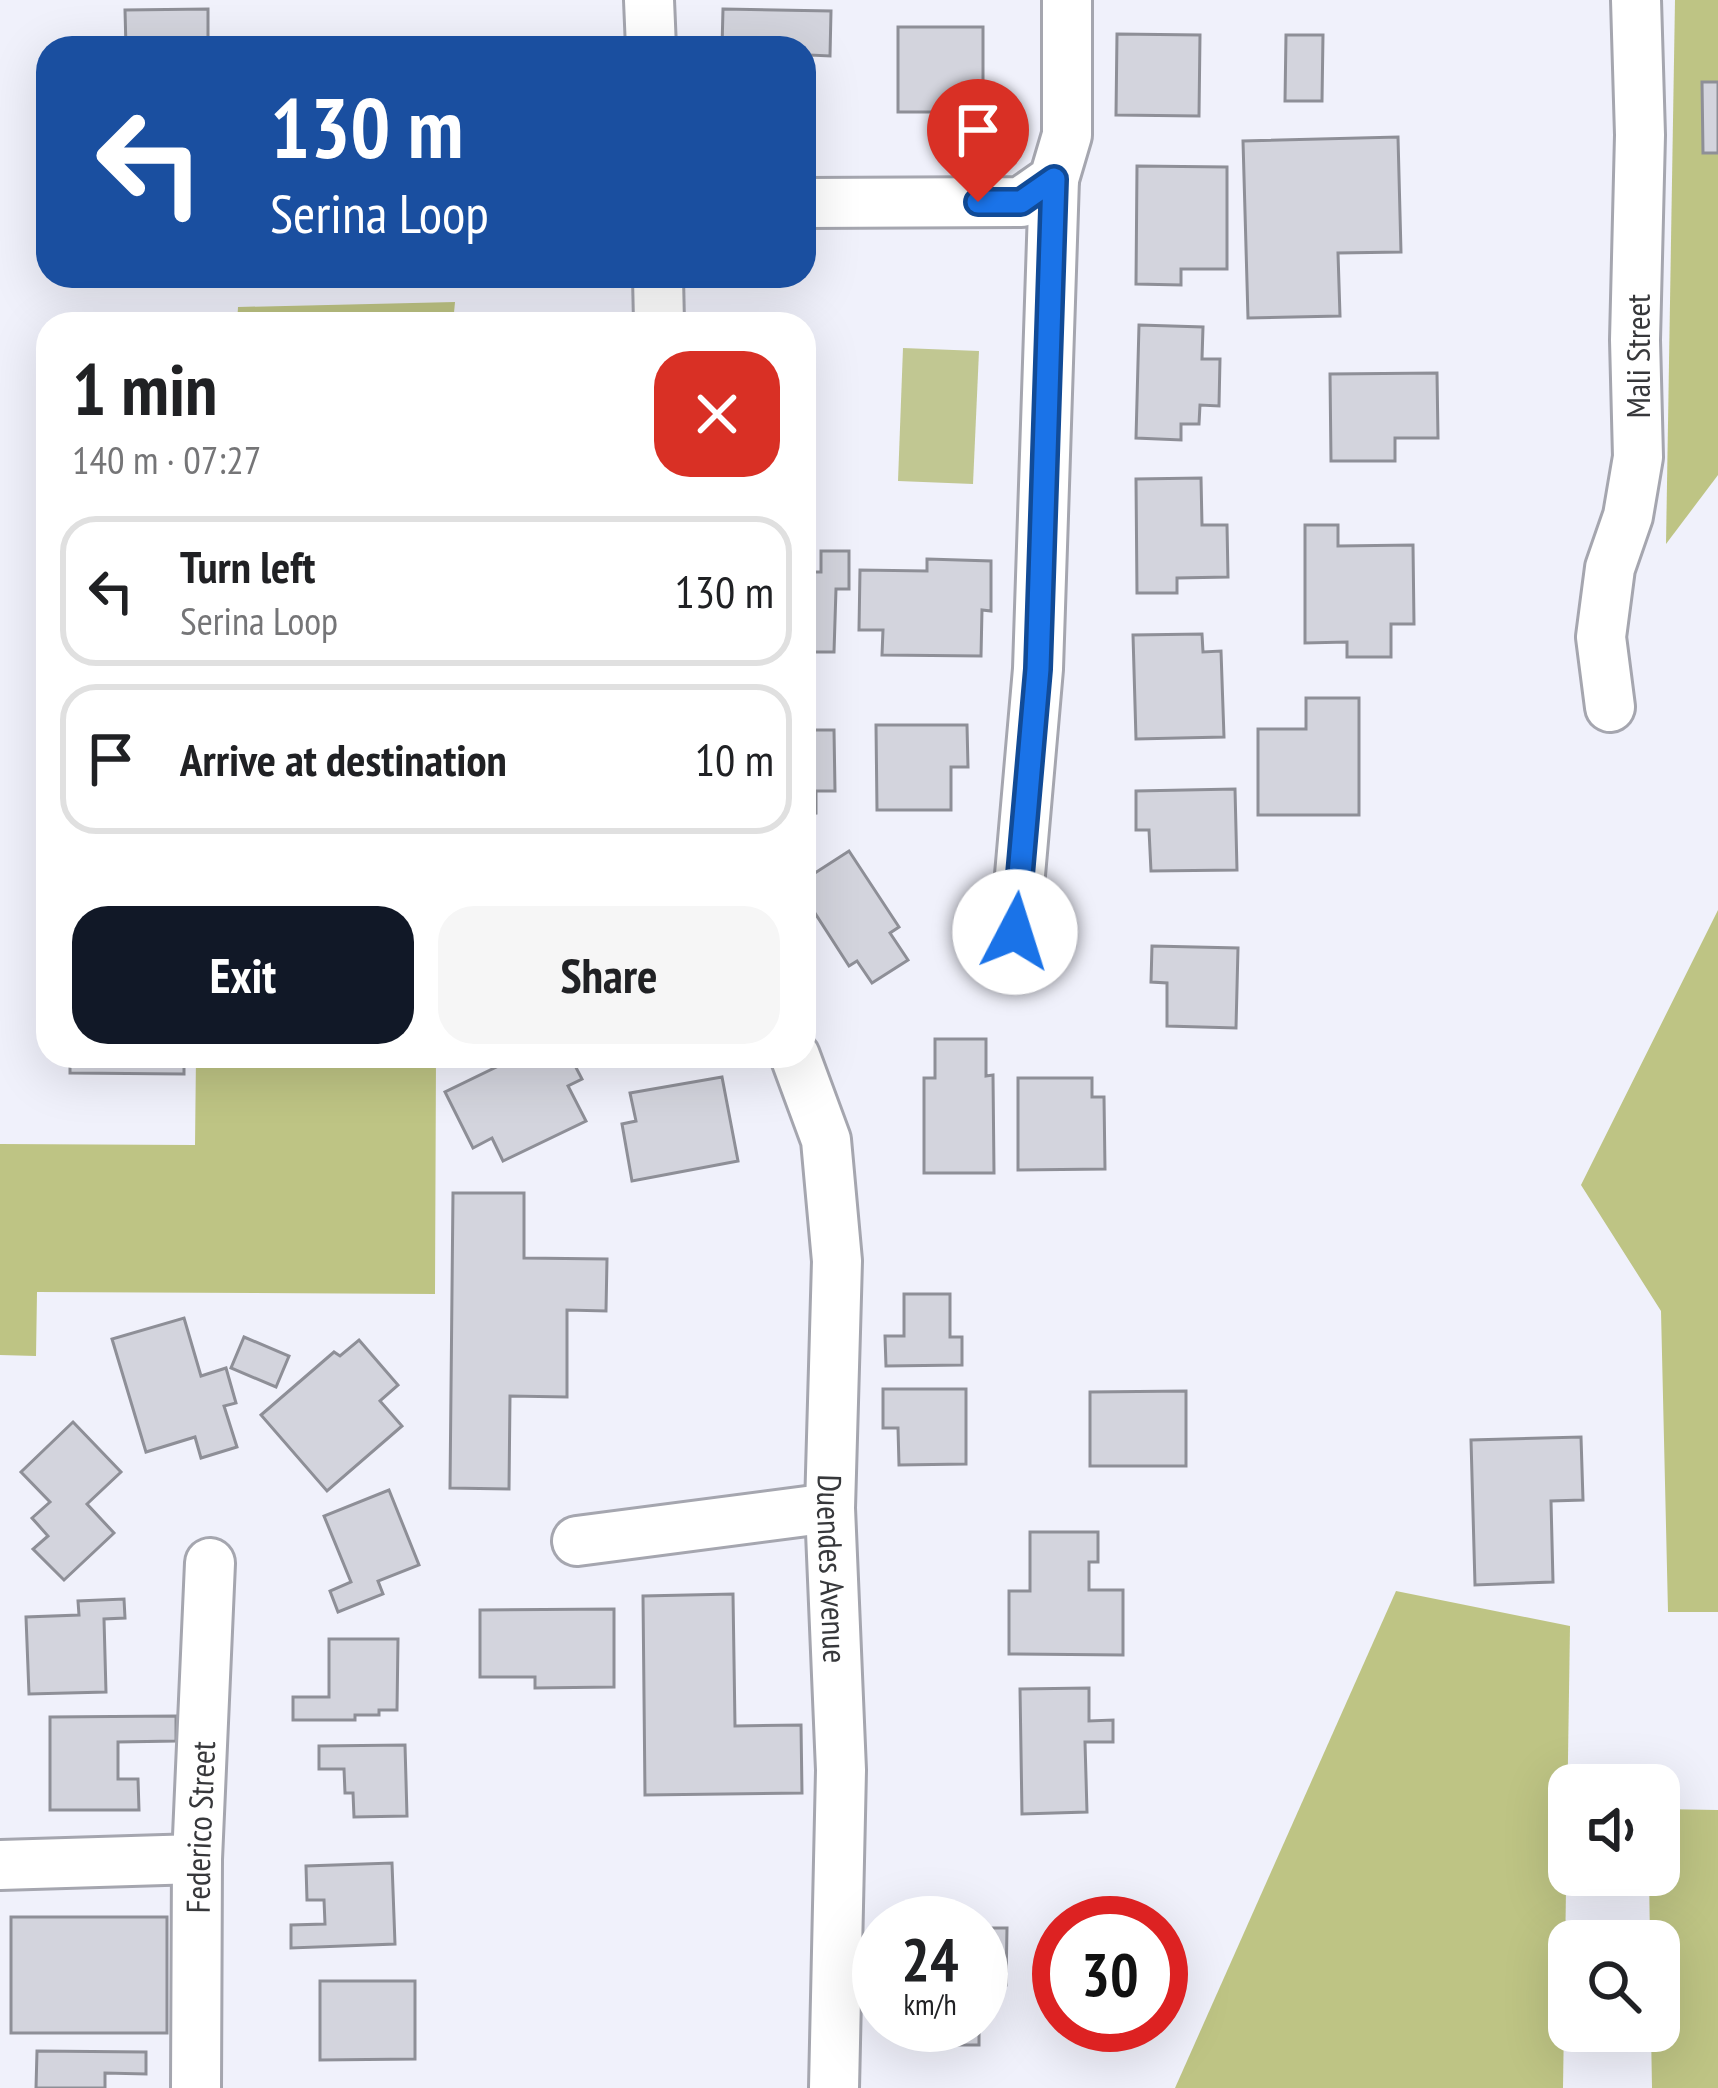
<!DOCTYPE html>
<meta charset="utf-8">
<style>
:root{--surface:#fff;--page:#f6f6f6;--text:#202124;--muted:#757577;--line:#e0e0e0;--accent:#111827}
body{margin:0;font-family:"PT Sans Narrow",sans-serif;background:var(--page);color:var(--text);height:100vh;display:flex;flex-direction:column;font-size:45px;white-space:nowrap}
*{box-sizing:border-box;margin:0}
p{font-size:39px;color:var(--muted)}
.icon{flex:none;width:66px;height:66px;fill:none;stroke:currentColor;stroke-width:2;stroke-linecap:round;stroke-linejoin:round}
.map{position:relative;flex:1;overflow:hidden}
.details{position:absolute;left:36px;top:312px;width:780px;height:756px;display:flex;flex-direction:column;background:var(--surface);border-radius:36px;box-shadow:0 12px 48px #0002}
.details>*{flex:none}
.guide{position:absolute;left:36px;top:36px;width:780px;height:252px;border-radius:36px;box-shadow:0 12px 48px #0002;background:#1a4fa0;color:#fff;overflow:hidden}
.tools{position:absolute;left:1548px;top:1764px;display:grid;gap:24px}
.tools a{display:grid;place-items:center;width:132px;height:132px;border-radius:24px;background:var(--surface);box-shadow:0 12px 48px #0002;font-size:60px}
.speed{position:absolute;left:852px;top:1896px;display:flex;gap:24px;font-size:60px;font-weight:700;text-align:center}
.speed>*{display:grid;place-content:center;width:156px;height:156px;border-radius:50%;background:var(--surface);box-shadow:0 12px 48px #0002;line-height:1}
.speed small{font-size:30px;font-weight:400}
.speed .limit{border:18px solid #d22;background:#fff;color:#111}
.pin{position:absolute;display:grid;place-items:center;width:102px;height:102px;color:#fff;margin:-123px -51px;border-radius:50% 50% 50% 0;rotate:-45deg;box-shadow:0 0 12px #0007}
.pin .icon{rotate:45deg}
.me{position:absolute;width:132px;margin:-66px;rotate:5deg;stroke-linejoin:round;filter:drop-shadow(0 0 9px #0008)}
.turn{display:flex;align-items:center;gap:42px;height:252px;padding:0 36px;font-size:54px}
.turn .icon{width:156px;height:156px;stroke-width:2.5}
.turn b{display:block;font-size:84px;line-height:102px}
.round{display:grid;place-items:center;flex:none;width:126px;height:126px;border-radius:36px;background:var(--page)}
.summary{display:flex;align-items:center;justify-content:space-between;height:204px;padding:0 36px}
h1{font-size:72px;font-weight:700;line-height:90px}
.button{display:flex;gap:24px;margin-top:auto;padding:24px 36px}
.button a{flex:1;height:138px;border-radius:36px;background:var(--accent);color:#fff;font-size:48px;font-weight:700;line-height:138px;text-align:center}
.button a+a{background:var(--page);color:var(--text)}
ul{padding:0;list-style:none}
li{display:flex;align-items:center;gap:36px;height:150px;margin:0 24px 18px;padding:0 12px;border:6px solid var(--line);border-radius:36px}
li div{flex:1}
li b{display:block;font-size:45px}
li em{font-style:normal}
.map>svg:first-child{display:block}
.green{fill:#c1c792}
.forest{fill:#bec484}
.building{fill:#d3d4dd;stroke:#8e8f97;stroke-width:3}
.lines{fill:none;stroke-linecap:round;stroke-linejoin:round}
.minor-casing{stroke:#a5a6af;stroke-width:54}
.minor{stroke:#fff;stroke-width:48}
.route-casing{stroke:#114b97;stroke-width:30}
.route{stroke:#1a73e8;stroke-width:21}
.labels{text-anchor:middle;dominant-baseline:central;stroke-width:10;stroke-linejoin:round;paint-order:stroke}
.street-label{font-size:33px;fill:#37383b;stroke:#fff}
</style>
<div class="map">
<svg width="1718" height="2088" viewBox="0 0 1718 2088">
<rect width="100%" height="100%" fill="#f0f1fb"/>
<!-- green -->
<path class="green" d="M 903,348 L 979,351 L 973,484 L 898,481 Z"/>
<!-- forest -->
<g class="forest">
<path d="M 1675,0 L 1718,0 L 1718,475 L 1666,544 Z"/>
<path d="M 455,302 L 453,324 L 237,324 L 238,307 Z"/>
<path d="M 1718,910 L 1718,1612 L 1668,1612 L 1661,1311 L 1581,1185 Z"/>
<path d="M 196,1056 L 436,1056 L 435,1294 L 37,1292 L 36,1356 L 0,1355 L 0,1144 L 195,1145 Z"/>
<path d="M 1396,1591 L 1570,1626 L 1563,2088 L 1175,2088 Z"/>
<path d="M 1659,1809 L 1718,1810 L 1718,2088 L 1652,2088 L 1651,2031 L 1659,2031 L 1659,1941 L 1650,1941 L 1649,1875 L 1659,1875 Z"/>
</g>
<!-- building -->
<g class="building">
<path d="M 208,9 L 208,48 L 126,48 L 125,10 Z"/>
<path d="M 723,9 L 831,11 L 830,56 L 810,55 L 808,111 L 804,111 L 804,48 L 722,48 Z"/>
<rect x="898" y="27" width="85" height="85"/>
<path d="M 1117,34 L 1200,35 L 1199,116 L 1116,115 Z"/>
<path d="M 1286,35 L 1323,35 L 1322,101 L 1285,101 Z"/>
<path d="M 1702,82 L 1718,82 L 1718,153 L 1703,153 Z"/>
<path d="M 1398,137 L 1401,252 L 1338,253 L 1340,316 L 1248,318 L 1243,141 Z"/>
<path d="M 1137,166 L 1227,167 L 1227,269 L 1181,269 L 1181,285 L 1136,284 Z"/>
<rect x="143" y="276" width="71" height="5"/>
<rect x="122" y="314" width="62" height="10"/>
<path d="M 1139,325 L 1203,327 L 1202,359 L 1220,359 L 1219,406 L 1200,405 L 1199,424 L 1181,424 L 1181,440 L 1136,438 Z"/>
<path d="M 1437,373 L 1438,438 L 1395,438 L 1395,461 L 1331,461 L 1330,374 Z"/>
<path d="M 1201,478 L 1202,525 L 1227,525 L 1228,577 L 1177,578 L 1177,593 L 1137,593 L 1136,479 Z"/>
<path d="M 1305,525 L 1338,525 L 1338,546 L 1413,545 L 1414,624 L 1391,624 L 1391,657 L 1347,657 L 1347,642 L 1305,643 Z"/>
<path d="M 821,551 L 849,551 L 849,589 L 836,589 L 834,652 L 804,652 L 804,572 L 821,572 Z"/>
<path d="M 927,559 L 991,561 L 991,611 L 982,610 L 981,656 L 882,655 L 883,630 L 859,630 L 860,570 L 927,571 Z"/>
<path d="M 1202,634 L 1203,652 L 1221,651 L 1224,737 L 1136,739 L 1133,635 Z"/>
<path d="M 1306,698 L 1359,698 L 1359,815 L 1258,815 L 1258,729 L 1306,729 Z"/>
<path d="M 876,725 L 967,725 L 968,767 L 951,767 L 951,810 L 877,810 Z"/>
<path d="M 804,730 L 834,730 L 835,791 L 816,791 L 816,813 L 804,814 Z"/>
<path d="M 1235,789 L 1237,870 L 1151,871 L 1149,830 L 1136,830 L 1136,791 Z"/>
<path d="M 849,851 L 899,927 L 890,933 L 908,960 L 872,983 L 857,961 L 849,966 L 804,896 L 804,880 Z"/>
<path d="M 1152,946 L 1238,948 L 1236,1028 L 1167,1026 L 1167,983 L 1151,982 Z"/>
<path d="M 935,1039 L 986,1039 L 986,1076 L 993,1075 L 994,1173 L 924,1173 L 924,1078 L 935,1078 Z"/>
<path d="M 70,1056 L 184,1056 L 184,1074 L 70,1073 Z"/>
<path d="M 519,1056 L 570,1056 L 582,1079 L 568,1086 L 586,1121 L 503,1161 L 492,1138 L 473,1148 L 445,1092 Z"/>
<path d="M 722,1077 L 738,1161 L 632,1181 L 622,1124 L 636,1121 L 630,1093 Z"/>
<path d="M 1018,1078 L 1092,1078 L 1092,1097 L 1104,1097 L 1105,1169 L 1018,1170 Z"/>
<path d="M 453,1193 L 524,1193 L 524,1258 L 607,1259 L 606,1311 L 567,1310 L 567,1397 L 510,1396 L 509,1489 L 450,1488 Z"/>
<path d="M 904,1294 L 950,1294 L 950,1337 L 962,1337 L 962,1365 L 886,1366 L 885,1336 L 904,1336 Z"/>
<path d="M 184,1318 L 201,1376 L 226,1368 L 236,1403 L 224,1406 L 237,1447 L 201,1458 L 195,1437 L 146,1452 L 112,1339 Z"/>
<path d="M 244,1337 L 289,1356 L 276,1387 L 231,1368 Z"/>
<path d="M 359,1340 L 398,1385 L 380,1401 L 402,1426 L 327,1491 L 261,1415 L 334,1352 L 340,1356 Z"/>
<path d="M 883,1389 L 966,1389 L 966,1464 L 899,1465 L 898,1428 L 883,1428 Z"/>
<path d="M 1186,1391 L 1186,1466 L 1090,1466 L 1090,1392 Z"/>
<path d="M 73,1422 L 121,1472 L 87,1504 L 114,1533 L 64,1580 L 33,1549 L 48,1536 L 32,1518 L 50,1502 L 21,1472 Z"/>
<path d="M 1581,1437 L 1583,1500 L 1551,1501 L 1553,1582 L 1475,1585 L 1471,1440 Z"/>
<path d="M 389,1490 L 419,1565 L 378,1581 L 383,1594 L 338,1612 L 330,1591 L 351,1582 L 324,1516 Z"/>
<path d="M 1030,1532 L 1098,1532 L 1098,1562 L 1089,1562 L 1089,1590 L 1123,1590 L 1123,1655 L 1009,1654 L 1009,1591 L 1030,1591 Z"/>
<path d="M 733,1594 L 735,1726 L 801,1725 L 802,1793 L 645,1795 L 643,1596 Z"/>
<path d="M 124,1599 L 125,1618 L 104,1619 L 106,1692 L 29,1694 L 26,1617 L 79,1615 L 78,1601 Z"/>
<path d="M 614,1609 L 614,1687 L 535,1688 L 535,1677 L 480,1677 L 480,1610 Z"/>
<path d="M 329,1639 L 398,1639 L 397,1710 L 379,1710 L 379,1715 L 355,1715 L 355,1720 L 293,1720 L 293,1697 L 329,1697 Z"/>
<path d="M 1089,1688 L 1089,1721 L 1113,1720 L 1113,1742 L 1085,1742 L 1087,1812 L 1022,1814 L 1020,1689 Z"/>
<path d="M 176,1716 L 176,1741 L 118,1742 L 118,1779 L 138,1779 L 139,1810 L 50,1810 L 50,1717 Z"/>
<path d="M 405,1745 L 407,1816 L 354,1817 L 353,1793 L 345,1793 L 344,1769 L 319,1769 L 319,1746 Z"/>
<path d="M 392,1863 L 395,1944 L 291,1948 L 291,1925 L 325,1924 L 324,1900 L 307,1900 L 306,1866 Z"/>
<rect x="11" y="1917" width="156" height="116"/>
<path d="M 981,1928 L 1007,1928 L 1006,1985 L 981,1985 Z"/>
<path d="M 320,1981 L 415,1981 L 415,2059 L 320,2060 Z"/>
<rect x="915" y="2025" width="64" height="20"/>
<path d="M 37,2051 L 146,2052 L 146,2074 L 105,2073 L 105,2088 L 36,2088 Z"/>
</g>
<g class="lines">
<defs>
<g id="minor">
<path d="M 649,0 L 651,48"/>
<path d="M 804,203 L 1021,202 L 1054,179 L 1067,135 L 1067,0"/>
<path d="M 658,276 L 659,324"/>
<path d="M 1610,707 L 1601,637 L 1610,568 L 1628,516 L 1638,457 L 1635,340 L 1640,135 L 1636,0"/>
<path d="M 1015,932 L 1038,669 L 1054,179"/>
<path id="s1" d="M 795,1056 L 826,1140 L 837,1261 L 830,1508 L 841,1770 L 834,2088"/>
<path d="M 577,1541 L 830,1508"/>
<path d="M 0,1865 L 197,1859"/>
<path id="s2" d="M 196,2088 L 197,1859 L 210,1563"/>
</g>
</defs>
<!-- minor casing -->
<use href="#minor" class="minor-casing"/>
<!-- minor -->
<use href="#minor" class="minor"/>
</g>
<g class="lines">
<defs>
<path id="route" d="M 978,202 L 1021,202 L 1054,179 L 1038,669 L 1015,932"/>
</defs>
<!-- route casing -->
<use href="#route" class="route-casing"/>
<!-- route -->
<use href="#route" class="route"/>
</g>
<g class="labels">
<!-- street labels -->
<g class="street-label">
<text transform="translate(1637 356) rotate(-90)">Mali Street</text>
<text stroke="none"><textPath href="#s1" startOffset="519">Duendes Avenue</textPath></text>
<text stroke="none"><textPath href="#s2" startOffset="261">Federico Street</textPath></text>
</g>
</g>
</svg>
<div class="tools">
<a><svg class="icon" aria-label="sound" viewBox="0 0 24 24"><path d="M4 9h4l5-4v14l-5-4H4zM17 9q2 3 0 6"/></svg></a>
<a><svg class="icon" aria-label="search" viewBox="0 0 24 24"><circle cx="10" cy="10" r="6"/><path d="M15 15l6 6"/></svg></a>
</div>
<div class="speed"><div>24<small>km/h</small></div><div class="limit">30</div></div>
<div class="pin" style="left:978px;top:202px;background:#d93025"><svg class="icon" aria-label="arrive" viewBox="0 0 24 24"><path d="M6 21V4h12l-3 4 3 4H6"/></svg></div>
<svg class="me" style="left:1015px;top:932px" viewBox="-20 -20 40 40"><circle r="19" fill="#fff"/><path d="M0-13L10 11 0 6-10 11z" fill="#1a73e8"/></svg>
<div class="guide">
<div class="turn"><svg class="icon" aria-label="left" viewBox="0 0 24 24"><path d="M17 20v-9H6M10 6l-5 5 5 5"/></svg><div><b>130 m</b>Serina Loop</div></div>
</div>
<section class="details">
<div class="summary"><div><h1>1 min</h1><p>140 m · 07:27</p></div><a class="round" style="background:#d93025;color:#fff"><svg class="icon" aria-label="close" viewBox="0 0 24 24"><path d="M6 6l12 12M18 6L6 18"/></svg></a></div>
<ul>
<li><svg class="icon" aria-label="left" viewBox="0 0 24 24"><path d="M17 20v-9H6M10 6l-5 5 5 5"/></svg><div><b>Turn left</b><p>Serina Loop</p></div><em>130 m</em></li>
<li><svg class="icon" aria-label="arrive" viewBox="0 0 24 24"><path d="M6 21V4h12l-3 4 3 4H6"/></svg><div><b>Arrive at destination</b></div><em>10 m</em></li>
</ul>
<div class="button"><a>Exit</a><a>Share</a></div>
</section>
</div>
